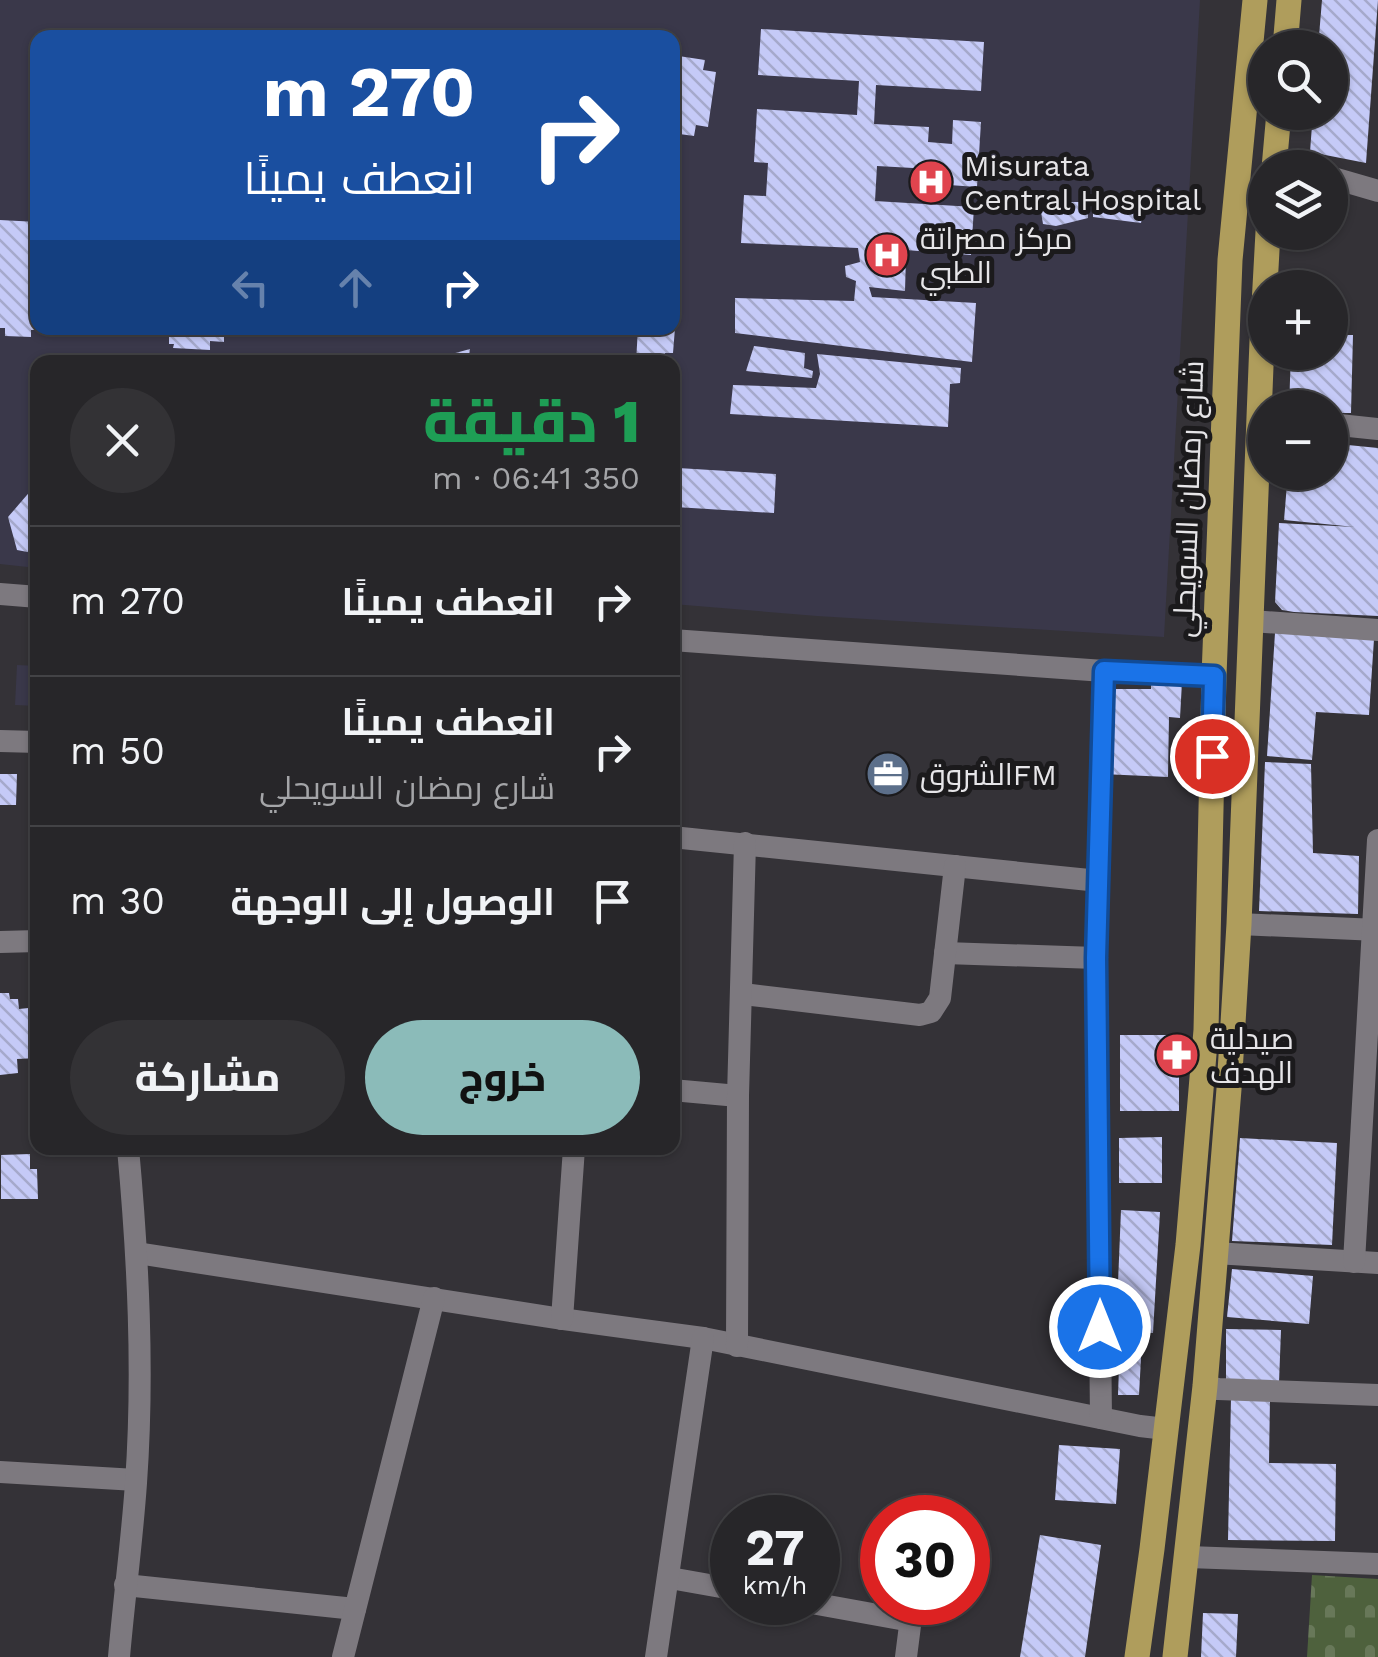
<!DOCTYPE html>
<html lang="ar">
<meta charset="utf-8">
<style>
:root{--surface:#272629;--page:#333235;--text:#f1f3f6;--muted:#a4a5a8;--line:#434346;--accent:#8bbbb9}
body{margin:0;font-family:"Work Sans",Cairo,sans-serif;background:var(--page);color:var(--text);direction:rtl;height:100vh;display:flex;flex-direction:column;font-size:38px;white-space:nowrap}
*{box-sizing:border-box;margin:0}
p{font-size:32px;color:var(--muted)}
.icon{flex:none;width:55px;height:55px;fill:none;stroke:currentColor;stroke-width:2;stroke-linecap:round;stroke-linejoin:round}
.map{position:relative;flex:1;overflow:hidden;direction:ltr}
.sheet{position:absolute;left:30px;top:355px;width:650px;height:800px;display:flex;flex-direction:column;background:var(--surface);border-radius:20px;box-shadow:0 2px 8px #0004,0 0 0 2px var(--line);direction:rtl}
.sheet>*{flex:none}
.top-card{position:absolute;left:30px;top:30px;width:650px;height:305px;border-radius:20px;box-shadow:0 2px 8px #0004,0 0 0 2px var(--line);direction:rtl;background:#1a4fa0;color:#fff;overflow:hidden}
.fabs{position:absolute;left:1248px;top:30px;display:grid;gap:20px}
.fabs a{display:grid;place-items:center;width:100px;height:100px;border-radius:50%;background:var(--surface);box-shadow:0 2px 8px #0004,0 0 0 2px var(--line);font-size:50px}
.speed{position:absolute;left:710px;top:1495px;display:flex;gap:20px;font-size:50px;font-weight:700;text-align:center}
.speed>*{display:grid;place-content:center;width:130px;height:130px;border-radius:50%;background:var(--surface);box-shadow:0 2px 8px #0004,0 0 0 2px var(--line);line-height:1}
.speed small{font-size:25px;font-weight:400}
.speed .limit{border:15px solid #d22;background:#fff;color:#111}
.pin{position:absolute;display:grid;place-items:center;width:85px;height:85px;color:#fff;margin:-42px;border:5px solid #fff;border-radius:50%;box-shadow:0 2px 10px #0007}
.me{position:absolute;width:110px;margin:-55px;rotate:0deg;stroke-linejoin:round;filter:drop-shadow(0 0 8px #0008)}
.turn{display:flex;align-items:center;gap:35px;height:210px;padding:0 40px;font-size:45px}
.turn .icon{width:130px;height:130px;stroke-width:2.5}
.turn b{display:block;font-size:70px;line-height:85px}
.lanes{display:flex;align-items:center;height:95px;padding:0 40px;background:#0003;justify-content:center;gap:50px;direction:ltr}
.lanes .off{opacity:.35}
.round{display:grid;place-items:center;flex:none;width:105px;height:105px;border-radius:52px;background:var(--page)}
.head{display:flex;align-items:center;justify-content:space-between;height:170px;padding:0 40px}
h1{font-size:60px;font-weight:800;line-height:75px;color:#1e9e55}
.cta{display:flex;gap:20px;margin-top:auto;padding:20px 40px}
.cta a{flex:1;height:115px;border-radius:60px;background:var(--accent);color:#111;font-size:40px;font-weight:800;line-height:115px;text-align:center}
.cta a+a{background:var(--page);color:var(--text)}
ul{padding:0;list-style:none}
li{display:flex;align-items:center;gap:30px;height:150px;padding:0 40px;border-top:2px solid var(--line)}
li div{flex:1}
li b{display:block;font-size:38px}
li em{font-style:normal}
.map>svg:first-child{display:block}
.medical{fill:#3a384a;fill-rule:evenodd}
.cemetery{fill:url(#cemetery-stones)}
.building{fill:url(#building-back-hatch)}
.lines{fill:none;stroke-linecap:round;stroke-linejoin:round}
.minor{stroke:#7d797f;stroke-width:22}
.major{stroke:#af9d5c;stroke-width:25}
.route-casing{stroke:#114b97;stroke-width:25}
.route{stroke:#1a73e8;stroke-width:18}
.labels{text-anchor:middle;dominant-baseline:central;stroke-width:10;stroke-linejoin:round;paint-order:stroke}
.poi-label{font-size:30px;fill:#e6e5e8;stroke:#1b1a1c;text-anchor:start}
.street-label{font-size:30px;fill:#e6e5e8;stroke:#1b1a1c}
</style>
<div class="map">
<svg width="1378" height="1657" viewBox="0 0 1378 1657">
<defs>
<pattern id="cemetery-stones" width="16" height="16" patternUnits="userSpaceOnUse" patternTransform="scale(2.5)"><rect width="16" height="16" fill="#4e613d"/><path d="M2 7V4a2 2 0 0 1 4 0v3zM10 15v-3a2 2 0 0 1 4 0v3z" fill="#687859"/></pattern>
<pattern id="building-back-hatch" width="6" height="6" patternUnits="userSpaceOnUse" patternTransform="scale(2.5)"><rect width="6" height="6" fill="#c5caf7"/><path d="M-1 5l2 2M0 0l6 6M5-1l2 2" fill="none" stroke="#a5a9cb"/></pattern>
</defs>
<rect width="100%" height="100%" fill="#343237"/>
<!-- medical -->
<g class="medical">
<path d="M 0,0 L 1200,0 L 1164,637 L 817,616 L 673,604 L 672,362 L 38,362 L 37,568 L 0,564 ZM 38,38 L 672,38 L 672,328 L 38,328 Z"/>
<path d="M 17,665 L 37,666 L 37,706 L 15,705 Z"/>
</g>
<!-- cemetery -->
<path class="cemetery" d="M 1312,1575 L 1378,1579 L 1378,1657 L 1307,1657 Z"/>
<!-- building -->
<g class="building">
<path d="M 1322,0 L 1378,0 L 1366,163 L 1310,152 L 1313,112 L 1330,112 L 1330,48 L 1318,48 Z"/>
<path d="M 563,29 L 605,32 L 605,38 L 562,38 Z"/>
<path d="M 761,29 L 984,42 L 981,91 L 876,85 L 874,124 L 929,127 L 928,142 L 952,144 L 953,120 L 981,122 L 977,187 L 949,185 L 949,170 L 877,166 L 875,201 L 974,207 L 971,255 L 866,247 L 868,254 L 906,256 L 905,291 L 869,287 L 872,297 L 976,303 L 972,362 L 735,333 L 735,298 L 854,301 L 856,281 L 846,277 L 845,266 L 860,262 L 858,248 L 741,243 L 744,195 L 766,196 L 768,163 L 754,162 L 757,109 L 857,115 L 859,81 L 758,75 Z"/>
<path d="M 672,55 L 705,60 L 703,70 L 716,72 L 708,127 L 696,125 L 694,136 L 672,133 Z"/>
<path d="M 1093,201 L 1144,207 L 1141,223 L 1093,217 Z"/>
<path d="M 1063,202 L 1087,202 L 1088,218 L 1056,226 L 1043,224 L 1041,212 Z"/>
<path d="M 0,220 L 38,222 L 38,330 L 31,330 L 31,337 L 5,336 L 5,328 L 0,328 Z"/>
<path d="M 672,226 L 682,226 L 675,322 L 672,322 Z"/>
<path d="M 157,328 L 234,328 L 233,331 L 224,331 L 224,342 L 210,341 L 210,350 L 173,348 L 174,344 L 169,344 L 169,337 L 156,336 Z"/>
<path d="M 638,328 L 675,328 L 673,353 L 665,353 L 664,362 L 636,362 Z"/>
<path d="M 1330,335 L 1353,335 L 1351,413 L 1330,413 L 1330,408 L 1289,408 L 1291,352 L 1330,352 Z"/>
<path d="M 754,346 L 805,353 L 804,368 L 813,371 L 812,378 L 746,371 Z"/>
<path d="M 470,349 L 468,362 L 448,362 L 448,355 Z"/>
<path d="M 817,354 L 961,368 L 960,383 L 950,384 L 948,427 L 730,414 L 733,385 L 816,388 L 820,374 Z"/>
<path d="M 1330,429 L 1340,430 L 1338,444 L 1378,448 L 1378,616 L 1294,612 L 1282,610 L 1275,602 L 1279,523 L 1355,527 L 1284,520 L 1288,472 L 1330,472 Z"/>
<path d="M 678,468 L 776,474 L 774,513 L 675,507 Z"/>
<path d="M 33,488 L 38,488 L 38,554 L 17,550 L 8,517 Z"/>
<path d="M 672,578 L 682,578 L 677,608 L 672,607 Z"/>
<path d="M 1275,633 L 1374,639 L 1369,715 L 1316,712 L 1312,760 L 1267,756 Z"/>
<path d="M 1151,682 L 1182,682 L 1180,718 L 1169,717 L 1168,777 L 1102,774 L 1107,689 L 1151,689 Z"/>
<path d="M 1265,762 L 1311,764 L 1313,853 L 1359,856 L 1358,914 L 1259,911 Z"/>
<path d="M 0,774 L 17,774 L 16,805 L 0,805 Z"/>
<path d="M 0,993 L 9,993 L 10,999 L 18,999 L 19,1009 L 38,1007 L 38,1058 L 17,1059 L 18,1073 L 0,1075 Z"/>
<rect x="1120" y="1035" width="59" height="76"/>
<path d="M 1162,1137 L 1162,1183 L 1119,1183 L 1119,1138 Z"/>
<path d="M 1240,1138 L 1337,1143 L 1332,1245 L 1232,1241 Z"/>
<path d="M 30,1154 L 30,1169 L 37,1169 L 38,1199 L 1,1199 L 1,1155 Z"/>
<path d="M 1121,1210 L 1160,1212 L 1153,1333 L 1116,1331 Z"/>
<path d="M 1232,1269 L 1313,1276 L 1309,1324 L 1227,1317 Z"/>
<path d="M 1226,1329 L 1281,1330 L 1279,1383 L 1226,1381 Z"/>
<path d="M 1120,1339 L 1142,1340 L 1139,1395 L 1118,1395 Z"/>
<path d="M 1231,1398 L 1270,1398 L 1269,1463 L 1336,1464 L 1335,1541 L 1228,1540 Z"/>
<path d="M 1059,1445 L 1120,1449 L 1116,1504 L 1055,1500 Z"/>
<path d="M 1040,1535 L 1101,1545 L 1085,1657 L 1020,1657 Z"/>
<path d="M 1203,1613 L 1238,1614 L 1236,1657 L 1201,1657 Z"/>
</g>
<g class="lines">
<!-- minor -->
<g class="minor">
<path d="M 1330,177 L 1378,191"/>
<path d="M 1330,424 L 1378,429"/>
<path d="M 0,594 L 38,597"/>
<path d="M 1251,621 L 1378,630"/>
<path d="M 672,640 L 1104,671 L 1214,676"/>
<path d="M 0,741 L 38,742"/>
<path d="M 672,837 L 1099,881"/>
<path d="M 1239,924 L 1378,930"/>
<path d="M 0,942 L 38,941"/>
<path d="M 945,953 L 1096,958"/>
<path d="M 743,994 L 920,1015 L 931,1012 L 940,998 L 955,866"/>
<path d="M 672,1090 L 738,1096"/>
<path d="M 137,1253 L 562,1319 L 703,1338 L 1140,1426 L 1166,1429"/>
<path d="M 1215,1253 L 1378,1263"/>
<path d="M 1354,1262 L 1378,840"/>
<path d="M 562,1319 L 574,1148"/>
<path d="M 737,1346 L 738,1096 L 745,843"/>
<path d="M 1205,1386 L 1218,1389 L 1378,1395"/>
<path d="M 1101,1418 L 1096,958 L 1104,671"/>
<path d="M 0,1472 L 136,1480"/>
<path d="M 1188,1557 L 1378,1564"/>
<path d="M 670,1578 L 732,1589"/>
<path d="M 125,1585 L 355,1609"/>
<path d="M 806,1602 L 911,1621"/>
<path d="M 119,1657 C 124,1599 132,1541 136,1483 C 144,1371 138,1258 128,1148"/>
<path d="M 343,1657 L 434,1298"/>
<path d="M 656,1657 L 703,1338"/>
<path d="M 906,1657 L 913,1602"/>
</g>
<!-- major -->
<g class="major">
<path d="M 1285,48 L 1289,0"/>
<path d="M 1274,168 L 1279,112"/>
<path d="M 1137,1657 L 1152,1549 L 1188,1245 L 1206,1030 L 1214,676 L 1230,260 L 1255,0"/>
<path d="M 1175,1657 L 1205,1386 L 1229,1089 L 1239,924 L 1262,341 L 1268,232"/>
</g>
</g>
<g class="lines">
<defs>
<path id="route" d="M 1100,1327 L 1096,958 L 1104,671 L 1214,676 L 1212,756"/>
</defs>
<!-- route casing -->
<use href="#route" class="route-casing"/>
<!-- route -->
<use href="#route" class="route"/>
</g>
<!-- icons -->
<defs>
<symbol id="hospital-disc" viewBox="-11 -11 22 22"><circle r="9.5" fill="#e0444e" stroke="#1b1a1c"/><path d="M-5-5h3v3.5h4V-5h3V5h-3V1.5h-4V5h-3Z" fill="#fff"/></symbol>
<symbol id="office-disc" viewBox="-11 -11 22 22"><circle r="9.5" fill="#5c6f8a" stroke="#1b1a1c"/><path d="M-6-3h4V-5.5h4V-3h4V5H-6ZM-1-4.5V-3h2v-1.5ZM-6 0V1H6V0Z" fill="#fff"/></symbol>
<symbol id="pharmacy-disc" viewBox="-11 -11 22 22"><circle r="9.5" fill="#e0444e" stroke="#1b1a1c"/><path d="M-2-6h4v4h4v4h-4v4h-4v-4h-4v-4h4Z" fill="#fff"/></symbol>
</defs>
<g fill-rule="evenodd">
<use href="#hospital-disc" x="906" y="157" width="50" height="50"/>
<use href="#hospital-disc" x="862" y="230" width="50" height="50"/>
<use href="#office-disc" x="863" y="749" width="50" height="50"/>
<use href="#pharmacy-disc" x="1152" y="1030" width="50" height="50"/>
</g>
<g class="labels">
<!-- poi labels -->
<g class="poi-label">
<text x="964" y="165">Misurata<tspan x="964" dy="34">Central Hospital</tspan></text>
<text x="920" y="238">مركز مصراتة<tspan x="920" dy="34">الطبي</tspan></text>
<text x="920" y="774">الشروقFM</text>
<text x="1210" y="1038">صيدلية<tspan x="1210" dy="34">الهدف</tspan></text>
</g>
<!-- street labels -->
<g class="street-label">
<text transform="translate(1188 499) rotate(-88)">شارع رمضان السويحلي</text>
</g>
</g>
</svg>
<div class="fabs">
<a><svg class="icon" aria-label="search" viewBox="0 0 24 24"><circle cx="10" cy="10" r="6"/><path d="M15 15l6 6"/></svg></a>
<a><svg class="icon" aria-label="layers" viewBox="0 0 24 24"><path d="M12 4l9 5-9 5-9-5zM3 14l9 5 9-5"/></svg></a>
<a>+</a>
<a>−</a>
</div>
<div class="speed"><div>27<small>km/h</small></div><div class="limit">30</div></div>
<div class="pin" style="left:1212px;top:756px;background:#d93025"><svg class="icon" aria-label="arrive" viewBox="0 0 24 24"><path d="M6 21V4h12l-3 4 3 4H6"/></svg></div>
<svg class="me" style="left:1100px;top:1327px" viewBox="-20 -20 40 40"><circle r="17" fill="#1a73e8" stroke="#fff" stroke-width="3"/><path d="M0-11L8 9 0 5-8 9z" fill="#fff"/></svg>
<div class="top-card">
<div class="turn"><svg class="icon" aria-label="right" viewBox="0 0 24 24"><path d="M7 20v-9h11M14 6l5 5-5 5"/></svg><div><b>270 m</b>انعطف يمينًا</div></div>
<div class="lanes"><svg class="icon off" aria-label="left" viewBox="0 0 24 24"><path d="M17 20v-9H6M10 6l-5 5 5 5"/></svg><svg class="icon off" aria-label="ahead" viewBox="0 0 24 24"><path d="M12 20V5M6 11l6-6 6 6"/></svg><svg class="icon" aria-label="right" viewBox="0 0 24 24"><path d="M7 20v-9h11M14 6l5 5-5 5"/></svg></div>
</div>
<section class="sheet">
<div class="head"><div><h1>1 دقيقة</h1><p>350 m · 06:41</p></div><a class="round"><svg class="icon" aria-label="close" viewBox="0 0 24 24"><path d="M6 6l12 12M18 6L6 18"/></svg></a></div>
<ul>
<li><svg class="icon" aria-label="right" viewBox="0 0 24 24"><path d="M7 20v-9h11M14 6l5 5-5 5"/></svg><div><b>انعطف يمينًا</b></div><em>270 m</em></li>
<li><svg class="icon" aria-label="right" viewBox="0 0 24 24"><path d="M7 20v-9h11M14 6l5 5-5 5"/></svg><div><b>انعطف يمينًا</b><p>شارع رمضان السويحلي</p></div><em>50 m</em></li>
<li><svg class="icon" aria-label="arrive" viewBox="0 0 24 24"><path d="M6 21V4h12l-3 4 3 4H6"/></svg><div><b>الوصول إلى الوجهة</b></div><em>30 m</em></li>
</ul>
<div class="cta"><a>خروج</a><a>مشاركة</a></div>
</section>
</div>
